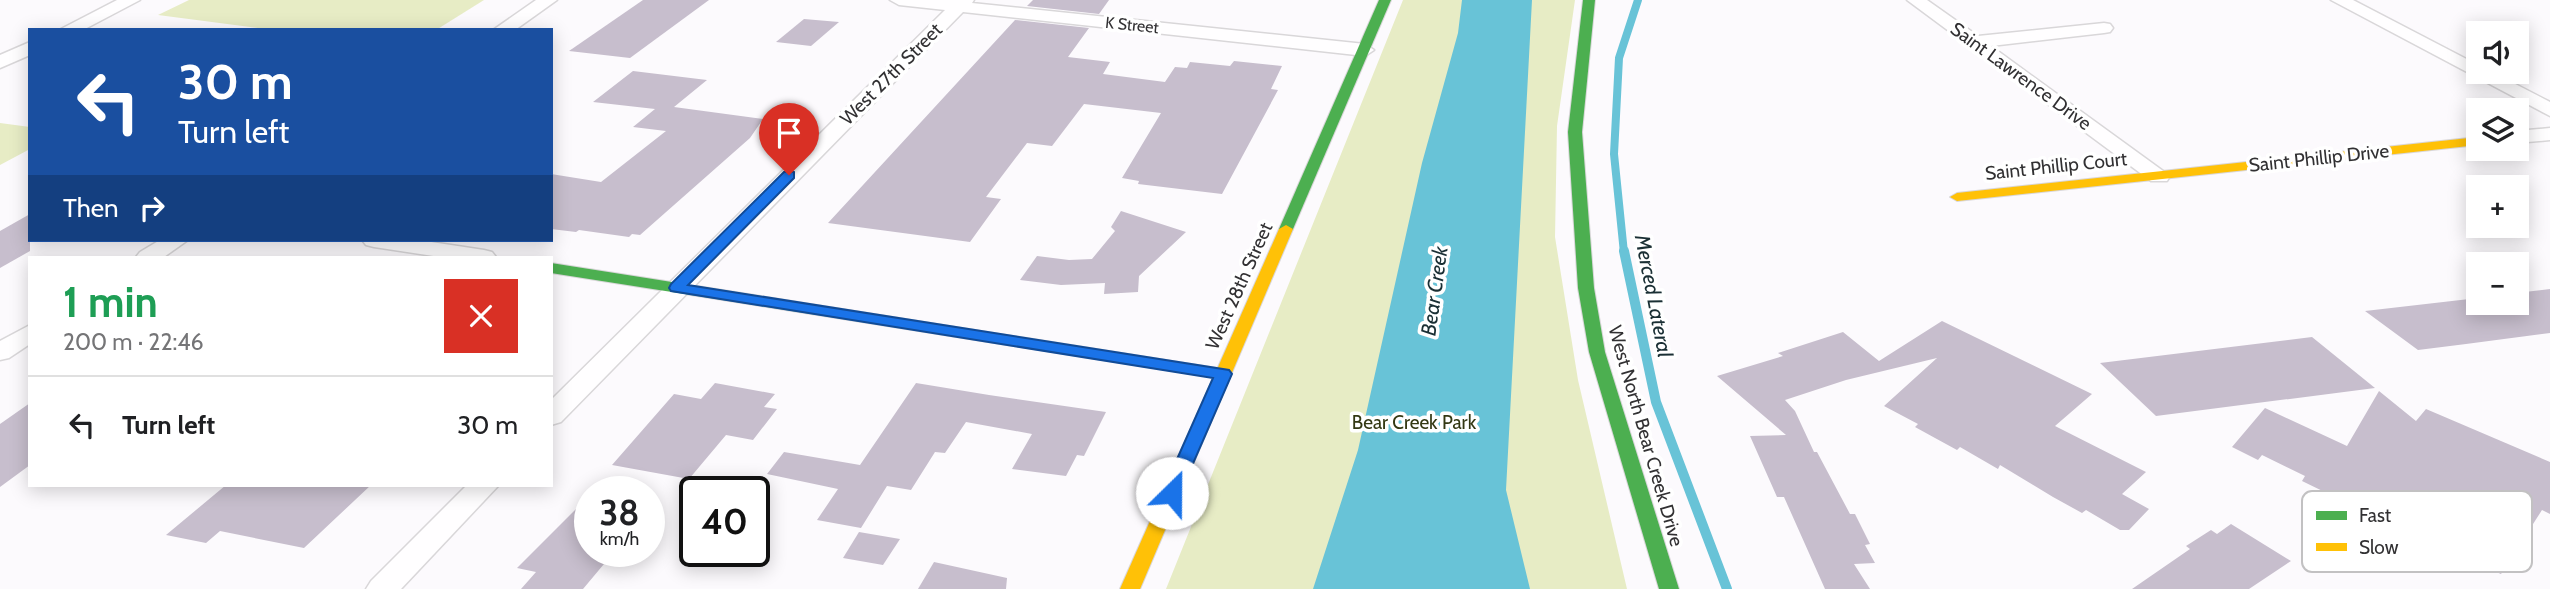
<!DOCTYPE html>
<meta charset="utf-8">
<style>
:root{--surface:#fff;--page:#f2f2f2;--text:#202124;--muted:#757577;--line:#e0e0e0}
body{margin:0;font-family:Cabin,sans-serif;background:var(--page);color:var(--text);height:100vh;display:flex;flex-direction:column;font-size:26px;white-space:nowrap}
*{box-sizing:border-box;margin:0}
p{font-size:23px;color:var(--muted)}
.icon{flex:none;width:38px;height:38px;fill:none;stroke:currentColor;stroke-width:2;stroke-linecap:round;stroke-linejoin:round}
.map{position:relative;flex:1;overflow:hidden}
.panel{position:absolute;left:28px;top:256px;width:525px;height:231px;display:flex;flex-direction:column;background:var(--surface);border-radius:0px;box-shadow:0 4px 18px #0003}
.panel>*{flex:none}
.top-card{position:absolute;left:28px;top:28px;width:525px;height:214px;border-radius:0px;box-shadow:0 4px 18px #0003;background:#1a4fa0;color:#fff;overflow:hidden}
.tools{position:absolute;left:2466px;top:21px;display:grid;gap:14px}
.tools a{display:grid;place-items:center;width:63px;height:63px;border-radius:0px;background:var(--surface);box-shadow:0 4px 18px #0003;font-size:35px}
.speed{position:absolute;left:574px;top:476px;display:flex;gap:14px;font-size:35px;font-weight:700;text-align:center}
.speed>*{display:grid;place-content:center;width:91px;height:91px;border-radius:50%;background:var(--surface);box-shadow:0 4px 18px #0003;line-height:1}
.speed small{font-size:18px;font-weight:400}
.speed .limit{border:4px solid #111;border-radius:10px;background:#fff;color:#111}
.pin{position:absolute;display:grid;place-items:center;width:60px;height:60px;color:#fff;margin:-72px -30px;border-radius:50% 50% 50% 0;rotate:-45deg;box-shadow:0 0 7px #0007}
.pin .icon{rotate:45deg}
.me{position:absolute;width:77px;margin:-38px;rotate:23deg;stroke-linejoin:round;filter:drop-shadow(0 0 5px #0008)}
.turn{display:flex;align-items:center;gap:24px;height:147px;padding:0 35px;font-size:32px}
.turn .icon{width:91px;height:91px;stroke-width:2.5}
.turn b{display:block;font-size:49px;line-height:60px}
.then{display:flex;align-items:center;height:66px;padding:0 35px;background:#0003;gap:14px;font-size:26px}
.round{display:grid;place-items:center;flex:none;width:74px;height:74px;border-radius:0px;background:var(--page)}
.overview{display:flex;align-items:center;justify-content:space-between;height:119px;padding:0 35px}
h1{font-size:42px;font-weight:800;line-height:52px;color:#1e9e55}
ul{padding:0;list-style:none}
li{display:flex;align-items:center;gap:21px;height:98px;padding:0 35px;border-top:2px solid var(--line)}
li div{flex:1}
li b{display:block;font-size:26px}
li em{font-style:normal}
.map>svg:first-child{display:block}
.green{fill:#e7ecc5}
.water{fill:#68c3d7}
.lines{fill:none;stroke-linecap:round;stroke-linejoin:round}
.stream-far1{stroke:#68c3d7;stroke-width:8}
.stream{stroke:#68c3d7;stroke-width:10}
.building{fill:#c7becd}
.street-casing{stroke:#d9d7d9;stroke-width:3}
.fast-casing{stroke:#d9d7d9;stroke-width:2}
.slow-casing{stroke:#d9d7d9;stroke-width:2}
.street{fill:#fffeff;fill-rule:evenodd}
.fast{fill:#4caf50;fill-rule:evenodd}
.slow{fill:#ffc107;fill-rule:evenodd}
.route{fill:#1a73e8;stroke:#114b97;stroke-width:2}
.labels{text-anchor:middle;dominant-baseline:central;stroke-width:7;stroke-linejoin:round;paint-order:stroke}
.far-street-label{font-size:16px;fill:#323133;stroke:#fff}
.street-label{font-size:19px;fill:#323133;stroke:#fff}
.park-label{font-size:19px;fill:#333813;stroke:#fff}
.water-label{font-size:21px;font-style:italic;fill:#1a2f34;stroke:#fff}
.key{fill:#fff;stroke:#c2c1c2;stroke-width:2}
.key-label{font-size:19px;fill:#323133}
</style>
<div class="map">
<svg width="2550" height="589" viewBox="0 0 2550 589">
<rect width="100%" height="100%" fill="#fcfafd"/>
<!-- green -->
<g class="green">
<path d="M 189,0 L 484,0 L 436,30 L 273,30 L 158,15 Z"/>
<path d="M 1403,0 L 1575,0 L 1557,126 L 1555,237 L 1578,380 L 1627,589 L 1166,589 Z"/>
<path d="M 0,123 L 30,127 L 30,149 L 0,165 Z"/>
</g>
<!-- water -->
<path class="water" d="M 1462,0 L 1532,0 L 1506,490 L 1530,589 L 1313,589 L 1358,450 L 1422,163 L 1458,33 Z"/>
<g class="lines">
<!-- stream-far1 -->
<path class="stream-far1" d="M 1624,253 L 1614,154 L 1619,58 L 1638,0"/>
<!-- stream -->
<path class="stream" d="M 1624,251 L 1656,402 L 1727,589"/>
</g>
<!-- building -->
<g class="building">
<path d="M 643,0 L 709,0 L 630,58 L 569,51 Z"/>
<path d="M 1033,0 L 1109,0 L 1099,14 L 1027,6 Z"/>
<path d="M 804,19 L 839,22 L 811,46 L 776,42 Z"/>
<path d="M 1015,20 L 1089,28 L 1068,57 L 1110,62 L 1103,74 L 1165,82 L 1175,67 L 1187,68 L 1190,62 L 1230,66 L 1234,61 L 1282,66 L 1271,89 L 1278,90 L 1222,194 L 1138,184 L 1139,181 L 1122,178 L 1161,113 L 1084,104 L 1052,146 L 1027,143 L 986,197 L 1001,199 L 970,242 L 828,223 Z"/>
<path d="M 633,71 L 707,80 L 674,107 L 763,119 L 750,138 L 640,235 L 632,234 L 629,237 L 579,230 L 576,232 L 551,229 L 551,174 L 601,182 L 666,131 L 633,127 L 655,109 L 593,102 Z"/>
<path d="M 1121,211 L 1186,232 L 1139,276 L 1138,292 L 1104,294 L 1105,283 L 1061,285 L 1020,280 L 1037,256 L 1069,260 L 1092,259 L 1115,231 L 1111,227 Z"/>
<path d="M 30,214 L 30,251 L 0,268 L 0,231 Z"/>
<path d="M 2550,289 L 2550,333 L 2466,344 L 2418,350 L 2365,311 L 2478,298 L 2478,303 L 2516,303 L 2516,293 Z"/>
<path d="M 1942,321 L 2092,394 L 2055,426 L 2146,472 L 2122,494 L 2149,509 L 2129,530 L 2120,530 L 2086,510 L 2082,513 L 2053,497 L 2000,465 L 1998,469 L 1960,447 L 1957,450 L 1935,438 L 1915,427 L 1918,424 L 1884,406 L 1937,358 L 1846,380 L 1785,400 L 1795,411 L 1814,452 L 1817,452 L 1850,514 L 1855,514 L 1870,544 L 1865,545 L 1875,563 L 1854,564 L 1870,589 L 1825,589 L 1784,497 L 1777,497 L 1750,436 L 1786,435 L 1717,376 L 1783,356 L 1778,353 L 1843,332 L 1879,361 Z"/>
<path d="M 2312,337 L 2375,388 L 2156,416 L 2100,363 Z"/>
<path d="M 715,383 L 775,394 L 764,407 L 777,409 L 753,440 L 726,435 L 689,479 L 612,465 L 674,394 L 701,399 Z"/>
<path d="M 916,383 L 989,395 L 1106,412 L 1084,456 L 1077,455 L 1066,476 L 1012,469 L 1032,434 L 966,422 L 945,453 L 935,452 L 911,490 L 887,486 L 861,528 L 817,520 L 838,489 L 767,474 L 784,452 L 860,465 Z"/>
<path d="M 2379,391 L 2416,421 L 2426,409 L 2550,462 L 2550,514 L 2542,510 L 2501,574 L 2448,552 L 2302,481 L 2305,476 L 2262,455 L 2258,460 L 2232,447 L 2265,408 L 2347,446 Z"/>
<path d="M 30,403 L 30,465 L 0,487 L 0,424 Z"/>
<path d="M 226,485 L 371,485 L 304,548 L 220,531 L 206,543 L 166,535 Z"/>
<path d="M 590,495 L 590,554 L 609,558 L 583,589 L 521,589 L 536,572 L 517,568 Z"/>
<path d="M 2231,524 L 2291,561 L 2249,589 L 2132,589 L 2190,549 L 2186,546 L 2211,530 L 2217,534 Z"/>
<path d="M 859,532 L 900,539 L 883,565 L 843,558 Z"/>
<path d="M 934,562 L 1007,578 L 1006,589 L 918,589 Z"/>
</g>
<g class="lines">
<defs>
<g id="street">
<path d="M 117,0 L 140,0 L 83,30 L 59,30 Z"/>
<path d="M 536,0 L 557,0 L 515,30 L 493,30 Z"/>
<path d="M 890,0 L 974,0 L 972,3 L 1365,44 L 1374,50 L 1365,56 L 963,12 L 561,422 L 551,425 L 551,400 L 945,10 L 899,5 Z"/>
<path d="M 1907,0 L 1927,0 L 1978,36 L 2104,23 L 2110,24 L 2113,28 L 2110,32 L 2104,33 L 1991,46 L 2170,176 L 2167,181 L 2151,181 Z"/>
<path d="M 2331,0 L 2353,0 L 2478,65 L 2478,72 L 2492,72 L 2550,102 L 2550,116 Z"/>
<path d="M 30,42 L 30,55 L 0,68 L 0,55 Z"/>
<path d="M 2550,128 L 2550,140 L 2516,143 L 2516,131 Z"/>
<path d="M 160,240 L 188,240 L 164,257 L 136,257 L 140,252 Z"/>
<path d="M 362,240 L 418,240 L 484,250 L 492,252 L 496,257 L 440,257 L 374,247 L 366,245 Z"/>
<path d="M 30,325 L 30,344 L 9,358 L 0,360 L 0,341 Z"/>
<path d="M 467,485 L 499,485 L 401,589 L 366,589 L 371,581 Z"/>
</g>
<g id="fast">
<path d="M 1379,0 L 1391,0 L 1293,229 L 1291,232 L 1281,232 L 1279,229 Z"/>
<path d="M 1583,0 L 1595,0 L 1582,132 L 1594,288 L 1605,352 L 1679,589 L 1659,589 L 1589,352 L 1578,288 L 1568,132 Z"/>
<path d="M 551,263 L 1223,369 L 1231,374 L 1223,379 L 551,273 Z"/>
</g>
<g id="slow">
<path d="M 2478,137 L 2478,145 L 1957,201 L 1950,197 L 1957,193 Z"/>
<path d="M 1286,225 L 1293,229 L 1140,589 L 1120,589 L 1279,229 Z"/>
</g>
</defs>
<!-- street casing -->
<use href="#street" class="street-casing"/>
<!-- fast casing -->
<use href="#fast" class="fast-casing"/>
<!-- slow casing -->
<use href="#slow" class="slow-casing"/>
<!-- street -->
<use href="#street" class="street"/>
<!-- fast -->
<use href="#fast" class="fast"/>
<!-- slow -->
<use href="#slow" class="slow"/>
</g>
<!-- route -->
<path class="route" d="M 789,171 L 794,172 L 794,178 L 688,285 L 1229,370 L 1232,374 L 1178,498 L 1165,498 L 1162,493 L 1213,378 L 671,291 L 669,288 L 671,284 L 784,172 Z"/>
<g class="labels">
<!-- far-street labels -->
<g class="far-street-label">
<text transform="translate(1132 25) rotate(6)">K Street</text>
</g>
<!-- street labels -->
<g class="street-label">
<text transform="translate(891 74) rotate(-45)">West 27th Street</text>
<text transform="translate(2021 76) rotate(36)">Saint Lawrence Drive</text>
<text transform="translate(2319 158) rotate(-6)">Saint Phillip Drive</text>
<text transform="translate(2056 166) rotate(-6)">Saint Phillip Court</text>
<text transform="translate(1239 286) rotate(-66)">West 28th Street</text>
<text transform="translate(1646 436) rotate(74)">West North Bear Creek Drive</text>
</g>
<!-- park labels -->
<g class="park-label">
<text x="1414" y="422">Bear Creek Park</text>
</g>
<!-- water labels -->
<g class="water-label">
<text transform="translate(1434 291) rotate(-82)">Bear Creek</text>
<text transform="translate(1654 296) rotate(79)">Merced Lateral</text>
</g>
</g>
<!-- legend -->
<rect x="2302" y="491" width="230" height="81" rx="10" class="key"/>
<rect x="2316" y="511" width="31" height="9" fill="#4caf50"/>
<rect x="2316" y="543" width="31" height="8" fill="#ffc107"/>
<g class="key-label">
<text x="2359" y="522">Fast</text>
<text x="2359" y="554">Slow</text>
</g>
</svg>
<div class="tools">
<a><svg class="icon" aria-label="sound" viewBox="0 0 24 24"><path d="M4 9h4l5-4v14l-5-4H4zM17 9q2 3 0 6"/></svg></a>
<a><svg class="icon" aria-label="layers" viewBox="0 0 24 24"><path d="M12 4l9 5-9 5-9-5zM3 14l9 5 9-5"/></svg></a>
<a>+</a>
<a>−</a>
</div>
<div class="speed"><div>38<small>km/h</small></div><div class="limit">40</div></div>
<div class="pin" style="left:789px;top:175px;background:#d93025"><svg class="icon" aria-label="arrive" viewBox="0 0 24 24"><path d="M6 21V4h12l-3 4 3 4H6"/></svg></div>
<svg class="me" style="left:1172px;top:493px" viewBox="-20 -20 40 40"><circle r="19" fill="#fff"/><path d="M0-13L10 11 0 6-10 11z" fill="#1a73e8"/></svg>
<div class="top-card">
<div class="turn"><svg class="icon" aria-label="left" viewBox="0 0 24 24"><path d="M17 20v-9H6M10 6l-5 5 5 5"/></svg><div><b>30 m</b>Turn left</div></div>
<div class="then">Then<svg class="icon" aria-label="right" viewBox="0 0 24 24"><path d="M7 20v-9h11M14 6l5 5-5 5"/></svg></div>
</div>
<section class="panel">
<div class="overview"><div><h1>1 min</h1><p>200 m · 22:46</p></div><a class="round" style="background:#d93025;color:#fff"><svg class="icon" aria-label="close" viewBox="0 0 24 24"><path d="M6 6l12 12M18 6L6 18"/></svg></a></div>
<ul>
<li><svg class="icon" aria-label="left" viewBox="0 0 24 24"><path d="M17 20v-9H6M10 6l-5 5 5 5"/></svg><div><b>Turn left</b></div><em>30 m</em></li>
</ul>
</section>
</div>
